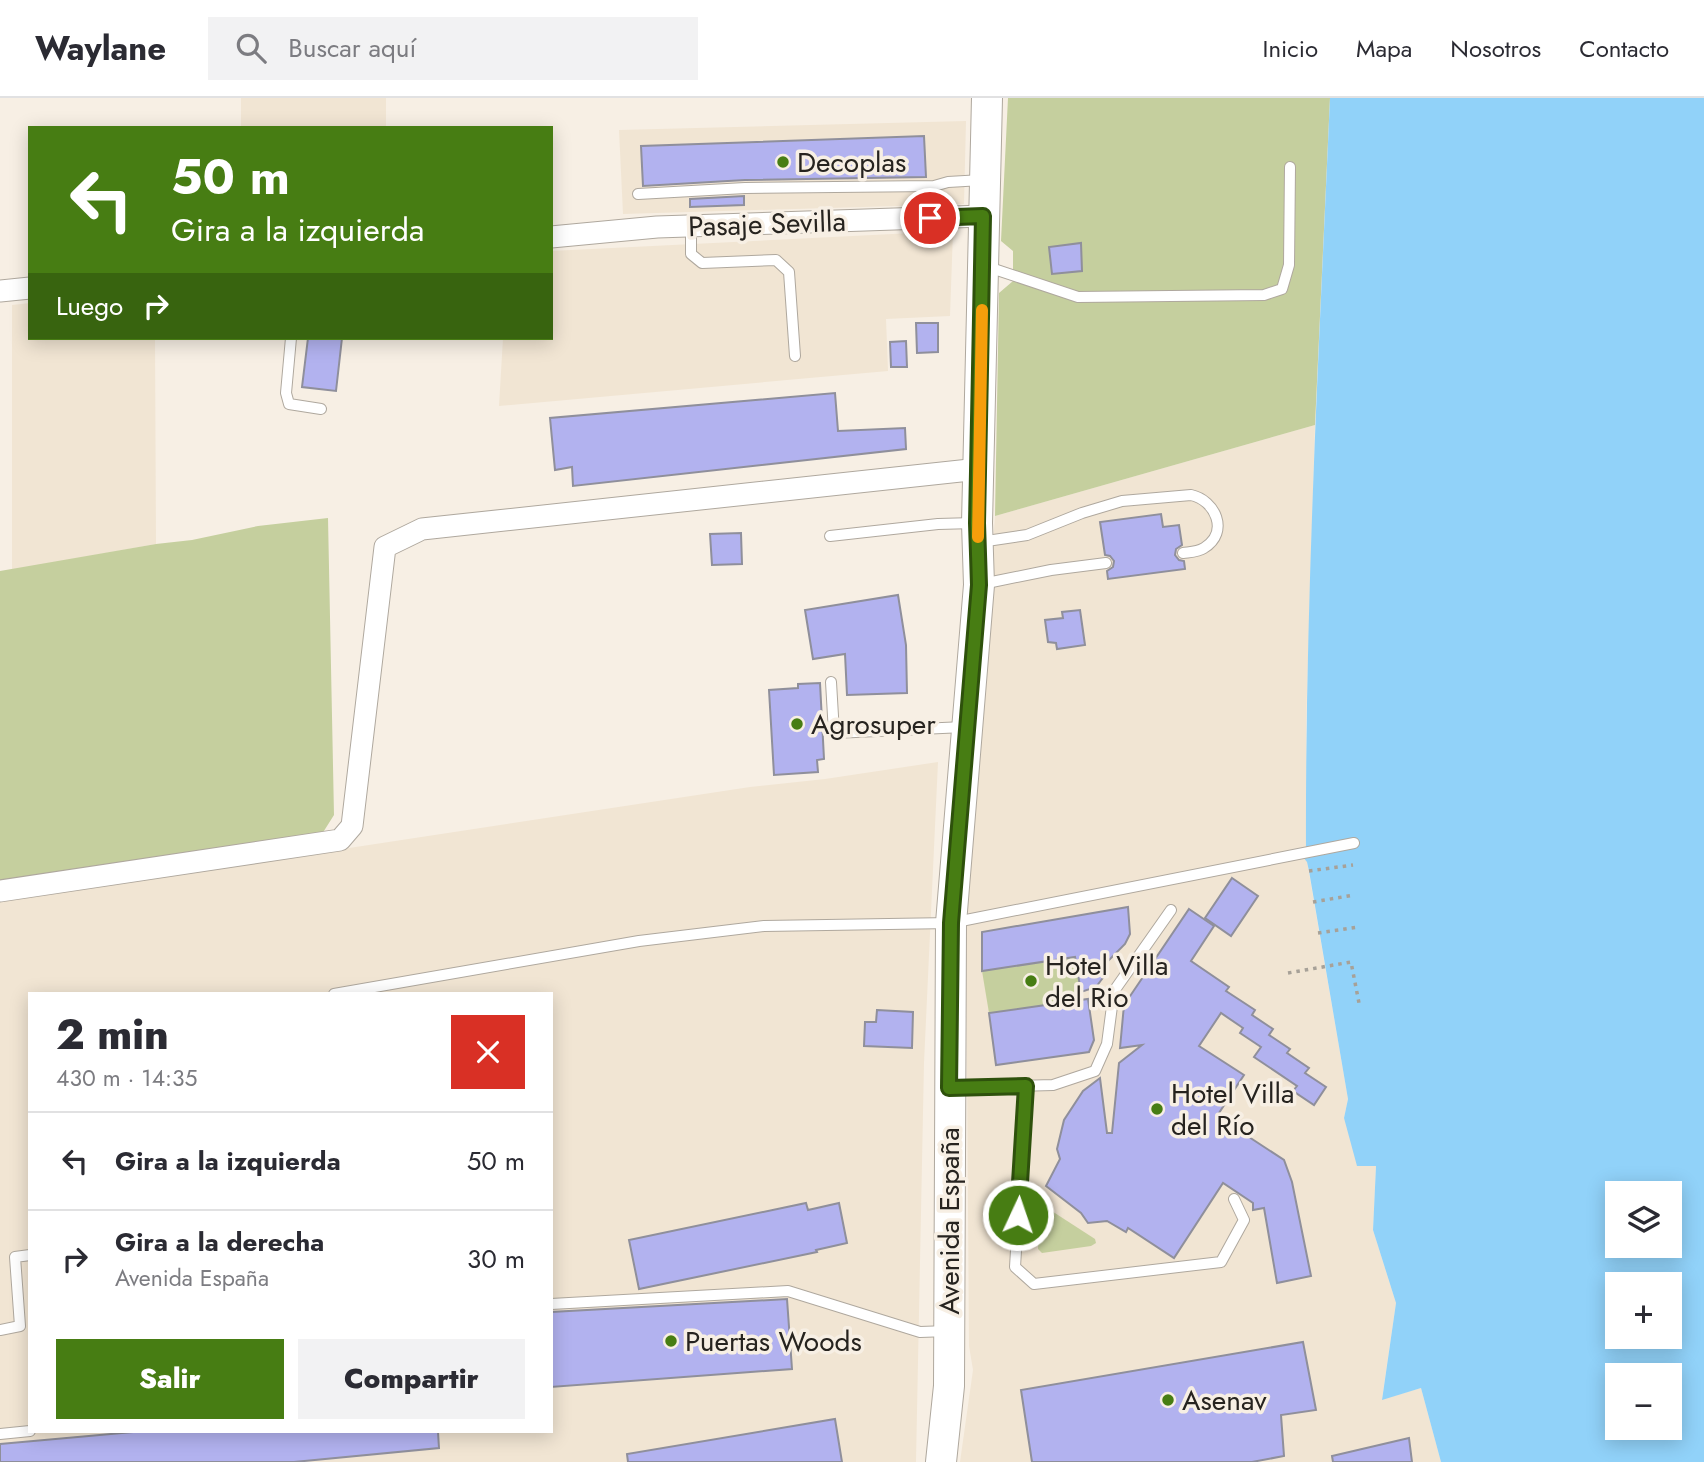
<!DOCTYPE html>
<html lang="es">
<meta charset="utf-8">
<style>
:root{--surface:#fff;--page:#f2f2f3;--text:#2b2b33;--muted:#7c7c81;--line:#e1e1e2;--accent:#477d13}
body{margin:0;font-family:Jost,sans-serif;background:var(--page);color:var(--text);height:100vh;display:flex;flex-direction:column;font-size:26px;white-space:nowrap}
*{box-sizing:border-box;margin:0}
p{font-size:23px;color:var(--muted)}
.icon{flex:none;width:38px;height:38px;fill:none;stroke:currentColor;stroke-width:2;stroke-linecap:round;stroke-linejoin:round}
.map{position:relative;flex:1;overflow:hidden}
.side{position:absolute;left:28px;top:894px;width:525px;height:441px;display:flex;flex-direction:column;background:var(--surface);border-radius:0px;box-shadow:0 4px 18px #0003}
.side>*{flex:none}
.guide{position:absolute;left:28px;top:28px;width:525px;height:214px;border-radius:0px;box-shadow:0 4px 18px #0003;background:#477d13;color:#fff;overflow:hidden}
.tools{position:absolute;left:1605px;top:1083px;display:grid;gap:14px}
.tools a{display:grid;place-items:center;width:77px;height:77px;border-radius:0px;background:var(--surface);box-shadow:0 4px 18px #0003;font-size:35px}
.pin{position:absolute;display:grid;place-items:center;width:60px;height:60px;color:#fff;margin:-30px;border:4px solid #fff;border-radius:50%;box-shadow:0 2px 7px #0007}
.me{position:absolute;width:77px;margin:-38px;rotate:3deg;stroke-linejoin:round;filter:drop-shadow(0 0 5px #0008)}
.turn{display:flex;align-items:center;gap:24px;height:147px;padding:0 28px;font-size:32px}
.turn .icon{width:91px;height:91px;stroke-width:2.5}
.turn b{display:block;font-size:49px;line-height:60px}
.then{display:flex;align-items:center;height:66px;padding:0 28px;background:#0003;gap:14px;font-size:26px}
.round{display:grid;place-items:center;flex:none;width:74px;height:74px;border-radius:0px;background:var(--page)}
.summary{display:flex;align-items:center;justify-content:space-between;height:119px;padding:0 28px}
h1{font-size:42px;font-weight:800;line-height:52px}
.cta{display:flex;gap:14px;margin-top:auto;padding:14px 28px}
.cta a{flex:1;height:80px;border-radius:0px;background:var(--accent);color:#fff;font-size:28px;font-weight:800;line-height:80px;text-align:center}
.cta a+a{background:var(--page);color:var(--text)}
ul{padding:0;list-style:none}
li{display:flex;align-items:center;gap:21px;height:98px;padding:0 28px;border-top:2px solid var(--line)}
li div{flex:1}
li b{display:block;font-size:26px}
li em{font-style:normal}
header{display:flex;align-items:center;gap:42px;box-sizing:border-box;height:98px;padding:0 35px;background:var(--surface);border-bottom:2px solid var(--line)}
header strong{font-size:33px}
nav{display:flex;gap:38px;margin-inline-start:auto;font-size:24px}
.search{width:490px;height:63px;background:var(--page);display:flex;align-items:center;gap:18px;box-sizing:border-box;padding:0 24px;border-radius:0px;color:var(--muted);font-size:26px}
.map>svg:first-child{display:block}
.built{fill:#f1e5d3;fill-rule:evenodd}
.green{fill:#c5cf9e}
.water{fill:#91d2f9;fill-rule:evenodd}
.building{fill:#b2b2ef;stroke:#8f8f9b;stroke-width:2}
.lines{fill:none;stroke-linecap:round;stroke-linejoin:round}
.service-casing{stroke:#afa89e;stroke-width:12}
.minor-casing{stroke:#afa89e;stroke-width:23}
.secondary-casing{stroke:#afa89e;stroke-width:32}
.path{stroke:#a7a198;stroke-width:3.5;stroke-dasharray:3.5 5;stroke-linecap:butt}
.service{stroke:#fff;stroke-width:10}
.minor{stroke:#fff;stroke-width:21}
.secondary{stroke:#fff;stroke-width:30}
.route-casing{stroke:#2e510c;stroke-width:18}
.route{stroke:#477d13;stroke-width:12}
.slow{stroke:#f59e0b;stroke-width:12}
.poi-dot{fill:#477d13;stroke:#f7efe4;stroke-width:2.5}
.labels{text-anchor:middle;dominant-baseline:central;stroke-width:7;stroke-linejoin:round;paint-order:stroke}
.poi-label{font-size:28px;fill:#26231f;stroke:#f7efe4;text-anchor:start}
.street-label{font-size:28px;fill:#26231f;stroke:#f7efe4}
</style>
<header>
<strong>Waylane</strong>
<div class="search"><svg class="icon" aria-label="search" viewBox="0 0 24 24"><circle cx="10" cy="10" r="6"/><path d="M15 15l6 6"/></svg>Buscar aquí</div>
<nav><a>Inicio</a><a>Mapa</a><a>Nosotros</a><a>Contacto</a></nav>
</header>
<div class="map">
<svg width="1704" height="1364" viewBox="0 0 1704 1364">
<rect width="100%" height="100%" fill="#f7efe4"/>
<!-- built -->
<g class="built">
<rect x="241" y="0" width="145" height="30"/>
<path d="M 966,23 L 964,106 L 623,116 L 619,32 Z"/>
<path d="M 953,133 L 950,218 L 886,221 L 888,273 L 499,308 L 503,240 L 551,240 L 551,153 Z"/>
<path d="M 30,205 L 30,240 L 155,240 L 156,446 L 12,472 L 12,207 Z"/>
<path d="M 1315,327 L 1306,627 L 1307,763 L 1348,1001 L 1344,1020 L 1376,1067 L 1373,1132 L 1396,1205 L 1382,1301 L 1421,1290 L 1441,1364 L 960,1364 L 973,1272 L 969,1248 L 966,831 L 995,418 Z"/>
<path d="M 938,664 L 924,965 L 916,1364 L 0,1364 L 0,803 L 750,689 L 825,681 ZM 30,896 L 551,896 L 551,1334 L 30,1334 Z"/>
</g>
<!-- green -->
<g class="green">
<path d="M 1008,0 L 1330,0 L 1315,327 L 995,418 L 999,195 L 1013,183 L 1013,153 L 1001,143 Z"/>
<path d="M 328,420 L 334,717 L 322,736 L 0,783 L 0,473 L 156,446 L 192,442 L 258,428 Z"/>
<path d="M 1075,859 L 1081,902 L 989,915 L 982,873 Z"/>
<path d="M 1044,1108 L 1095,1141 L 1096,1145 L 1091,1148 L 1042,1155 L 1038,1151 L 1040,1109 Z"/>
</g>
<!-- water -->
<path class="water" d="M 1330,0 L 1704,0 L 1704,1364 L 1441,1364 L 1421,1290 L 1382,1302 L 1396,1205 L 1373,1132 L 1376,1068 L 1357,1068 L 1344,1020 L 1348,1001 L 1309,773 L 1307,764 L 1303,759 L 1306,754 C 1305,503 1319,251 1330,0 ZM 1617,1096 L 1670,1096 L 1670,1148 L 1617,1148 ZM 1617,1186 L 1670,1186 L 1670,1239 L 1617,1239 ZM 1617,1278 L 1670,1278 L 1670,1330 L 1617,1330 Z"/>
<!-- building -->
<g class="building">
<path d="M 924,38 L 926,79 L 745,82 L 643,88 L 641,48 Z"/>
<path d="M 744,98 L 744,107 L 690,109 L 690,101 Z"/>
<path d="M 1081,145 L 1082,173 L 1052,176 L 1049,149 Z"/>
<path d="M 916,225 L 938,225 L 938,254 L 917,255 Z"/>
<path d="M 308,240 L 342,240 L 336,293 L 302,289 Z"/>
<path d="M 906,243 L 907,269 L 891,269 L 890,244 Z"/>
<path d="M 835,295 L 838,333 L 905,330 L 906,351 L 573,388 L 572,369 L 555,372 L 550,320 Z"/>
<path d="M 1161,416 L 1163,429 L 1179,427 L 1182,447 L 1176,451 L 1175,457 L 1179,462 L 1184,463 L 1185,471 L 1108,481 L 1107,473 L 1113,469 L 1114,463 L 1110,458 L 1105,457 L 1100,424 Z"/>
<path d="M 741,435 L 742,466 L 712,467 L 710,436 Z"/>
<path d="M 898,497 L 906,547 L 907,595 L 847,597 L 845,556 L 813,561 L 805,512 Z"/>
<path d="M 1080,512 L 1085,547 L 1057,551 L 1056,545 L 1048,544 L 1045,522 L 1063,520 L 1062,514 Z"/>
<path d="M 820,585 L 824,661 L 817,662 L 818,674 L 774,677 L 769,592 L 798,590 L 798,586 Z"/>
<path d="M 1232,780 L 1258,798 L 1231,838 L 1205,820 Z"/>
<path d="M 1128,809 L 1130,836 L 1125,846 L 1107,864 L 1108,873 L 1096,889 L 1081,894 L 1075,859 L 982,873 L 982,834 Z"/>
<path d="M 1189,811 L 1214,828 L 1191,863 L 1229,889 L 1226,893 L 1255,912 L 1252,917 L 1273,931 L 1269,937 L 1290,951 L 1287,955 L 1309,970 L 1305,975 L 1326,989 L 1314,1007 L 1293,993 L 1297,988 L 1254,959 L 1261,949 L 1240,935 L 1243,930 L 1221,915 L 1199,948 L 1244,977 L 1217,1018 L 1284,1062 L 1292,1084 L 1311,1178 L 1277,1185 L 1264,1110 L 1253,1112 L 1253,1105 L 1223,1085 L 1174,1160 L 1128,1130 L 1126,1134 L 1107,1123 L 1088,1125 L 1081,1115 L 1046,1088 L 1060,1061 L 1057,1051 L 1064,1022 L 1083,993 L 1100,980 L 1107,1035 L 1112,1035 L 1119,965 L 1142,947 L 1120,950 L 1124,907 Z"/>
<path d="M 1088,901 L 1094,942 L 1089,954 L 996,967 L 989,915 Z"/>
<path d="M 877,912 L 913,914 L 912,950 L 864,948 L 865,924 L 876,924 Z"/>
<path d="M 806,1105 L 808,1112 L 839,1105 L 847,1145 L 816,1152 L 817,1154 L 639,1191 L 629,1142 Z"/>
<path d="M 787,1201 L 792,1271 L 551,1289 L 551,1214 Z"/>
<path d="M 1303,1244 L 1316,1312 L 1281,1317 L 1284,1358 L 1252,1364 L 1032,1364 L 1021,1292 Z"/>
<path d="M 835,1321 L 842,1364 L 628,1364 L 627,1356 Z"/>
<path d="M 133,1334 L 438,1334 L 439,1350 L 294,1364 L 0,1364 L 0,1346 Z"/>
<path d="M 1409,1340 L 1412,1364 L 1333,1364 L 1332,1358 Z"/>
</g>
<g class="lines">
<defs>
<g id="service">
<path d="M 638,96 L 745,90 L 934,88 L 948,84 L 982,82"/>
<path d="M 691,128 L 691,156 L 702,165 L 776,162 L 789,174 L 795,258"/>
<path d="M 985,168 L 1078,199 L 1264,197 L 1282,191 L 1289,167 L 1290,69"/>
<path d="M 291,240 L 286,295 L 289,306 L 321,311"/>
<path d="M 830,438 L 938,426 L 974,425"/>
<path d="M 980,444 L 1027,437 L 1082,415 L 1122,403 L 1191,397 C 1215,402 1230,434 1204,450 C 1198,454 1190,454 1183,455"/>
<path d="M 982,486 L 1051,472 L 1106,465"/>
<path d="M 831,584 L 834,635 L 964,629"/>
<path d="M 334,896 L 639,843 L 764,828 L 951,825 L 1354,745"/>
<path d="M 1026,988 L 1015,1169 L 1034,1186 L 1221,1164 L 1244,1122 L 1234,1101"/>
<path d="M 952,990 L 1053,987 L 1095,973 L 1107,946 L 1114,893 L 1171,812"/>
<path d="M 551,1206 L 788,1193 L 920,1234 L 948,1233"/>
<path d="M 0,1232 L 20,1228 L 15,1159 L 30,1157"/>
<path d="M 0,1336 L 30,1333"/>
</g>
<g id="minor">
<path d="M 551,139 L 657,129 L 983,118"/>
<path d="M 0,193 L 30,190"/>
<path d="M 0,793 L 340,742 L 352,728 L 385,449 L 422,431 L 979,371"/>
</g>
<path id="secondary" d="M 941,1364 L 949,1288 L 951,825 L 979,487 L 977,425 L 987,0"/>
</defs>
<!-- service casing -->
<use href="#service" class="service-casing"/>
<!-- minor casing -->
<use href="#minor" class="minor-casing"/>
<!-- secondary casing -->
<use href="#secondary" class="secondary-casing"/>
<!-- path -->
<g class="path">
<path d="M 1309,773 L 1353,767"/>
<path d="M 1313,804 L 1354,797"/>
<path d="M 1318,835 L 1358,829"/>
<path d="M 1288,875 L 1351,864 L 1359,905"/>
</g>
<!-- service -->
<use href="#service" class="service"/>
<!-- minor -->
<use href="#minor" class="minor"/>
<!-- secondary -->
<use href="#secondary" class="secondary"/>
</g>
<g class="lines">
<defs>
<path id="route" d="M 930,120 L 983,118 L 977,425 L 979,487 L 951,825 L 949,990 L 1026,988 L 1018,1117"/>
</defs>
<!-- route casing -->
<use href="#route" class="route-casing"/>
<!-- route -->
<use href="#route" class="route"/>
<!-- slow -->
<path class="slow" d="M 978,439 L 982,212"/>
</g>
<!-- markers -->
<g class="poi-dot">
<circle cx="783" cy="64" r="7"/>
<circle cx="797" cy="626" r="7"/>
<circle cx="1031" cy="883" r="7"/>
<circle cx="1157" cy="1011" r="7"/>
<circle cx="671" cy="1243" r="7"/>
<circle cx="1168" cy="1302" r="7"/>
</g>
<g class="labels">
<!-- poi labels -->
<g class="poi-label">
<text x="797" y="64">Decoplas</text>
<text x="811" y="626">Agrosuper</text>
<text x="1045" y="867">Hotel Villa<tspan x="1045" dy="32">del Rio</tspan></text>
<text x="1171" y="995">Hotel Villa<tspan x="1171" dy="32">del Río</tspan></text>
<text x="685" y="1243">Puertas Woods</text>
<text x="1182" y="1302">Asenav</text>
</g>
<!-- street labels -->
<g class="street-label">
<text transform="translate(767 126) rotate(-2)">Pasaje Sevilla</text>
<text transform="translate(949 1123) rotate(-90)">Avenida España</text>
</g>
</g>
</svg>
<div class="tools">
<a><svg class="icon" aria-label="layers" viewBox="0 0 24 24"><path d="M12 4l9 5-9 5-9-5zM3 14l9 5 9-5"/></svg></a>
<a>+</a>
<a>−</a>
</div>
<div class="pin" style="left:930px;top:120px;background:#d93025"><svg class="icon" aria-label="arrive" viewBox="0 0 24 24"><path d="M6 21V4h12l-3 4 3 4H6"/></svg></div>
<svg class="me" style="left:1018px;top:1117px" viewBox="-20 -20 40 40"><circle r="17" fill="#477d13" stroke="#fff" stroke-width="3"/><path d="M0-11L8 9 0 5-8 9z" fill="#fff"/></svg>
<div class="guide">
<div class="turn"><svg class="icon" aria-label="left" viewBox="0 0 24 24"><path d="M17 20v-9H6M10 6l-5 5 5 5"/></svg><div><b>50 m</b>Gira a la izquierda</div></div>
<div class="then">Luego<svg class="icon" aria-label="right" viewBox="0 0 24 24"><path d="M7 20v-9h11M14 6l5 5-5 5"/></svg></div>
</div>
<section class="side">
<div class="summary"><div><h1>2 min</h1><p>430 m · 14:35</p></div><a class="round" style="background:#d93025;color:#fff"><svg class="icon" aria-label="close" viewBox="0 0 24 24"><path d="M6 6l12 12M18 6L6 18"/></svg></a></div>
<ul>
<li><svg class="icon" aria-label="left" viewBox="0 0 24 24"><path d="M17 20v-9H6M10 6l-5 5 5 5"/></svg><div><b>Gira a la izquierda</b></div><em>50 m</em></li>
<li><svg class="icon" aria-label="right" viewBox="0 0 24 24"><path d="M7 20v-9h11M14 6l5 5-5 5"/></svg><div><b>Gira a la derecha</b><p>Avenida España</p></div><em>30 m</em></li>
</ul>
<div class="cta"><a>Salir</a><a>Compartir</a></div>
</section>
</div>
